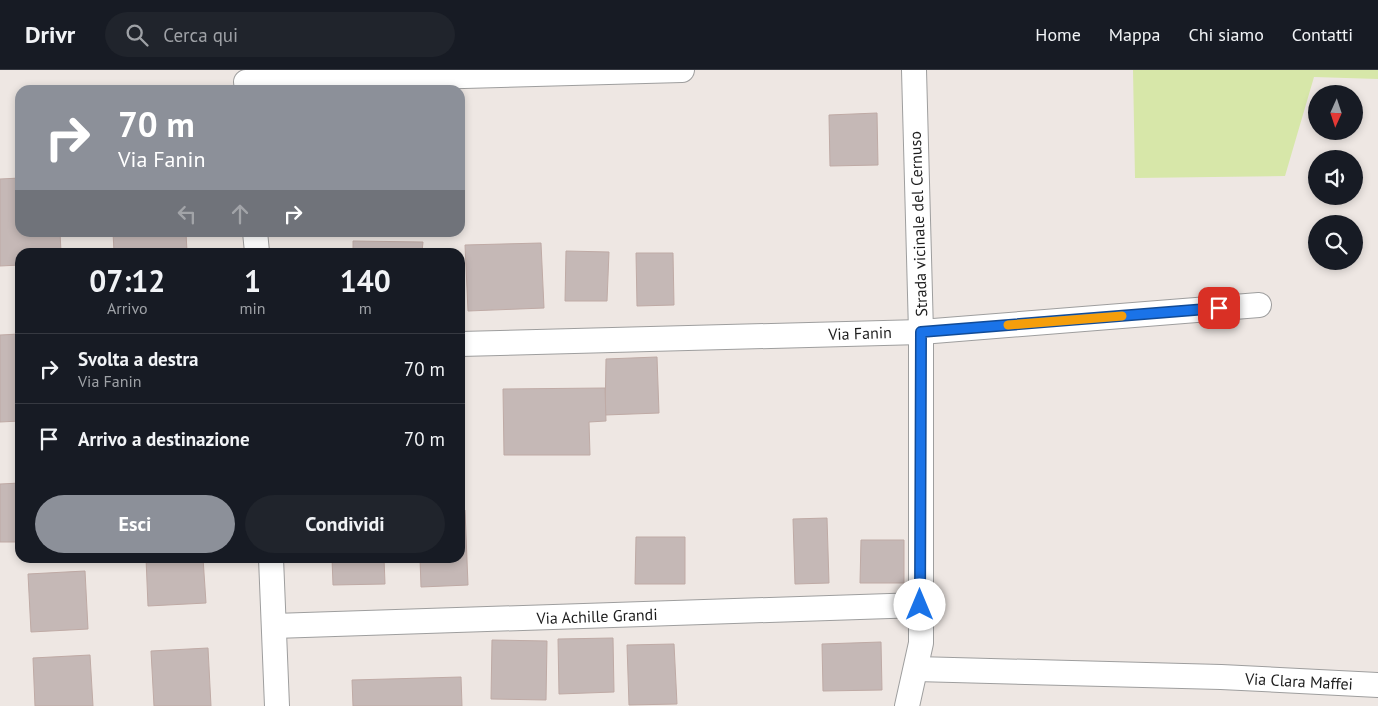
<!DOCTYPE html>
<html lang="it">
<style>
:root{--surface:#171b24;--page:#20242c;--text:#f1f3f6;--muted:#9ea1a6;--line:#363941;--accent:#8c9099}
body{margin:0;font-family:"PT Sans",sans-serif;background:var(--page);color:var(--text);height:100vh;display:flex;flex-direction:column;font-size:19px;white-space:nowrap}
*{box-sizing:border-box;margin:0}
p{font-size:16px;color:var(--muted)}
.icon{flex:none;width:28px;height:28px;fill:none;stroke:currentColor;stroke-width:2;stroke-linecap:round;stroke-linejoin:round}
.map{position:relative;flex:1;overflow:hidden}
.sheet{position:absolute;left:15px;top:178px;width:450px;height:315px;display:flex;flex-direction:column;background:var(--surface);border-radius:15px;box-shadow:0 2px 8px #0003}
.sheet>*{flex:none}
.banner{position:absolute;left:15px;top:15px;width:450px;height:152px;border-radius:15px;box-shadow:0 2px 8px #0003;background:#8c9099;color:#fff;overflow:hidden}
.needle{width:32px;rotate:183deg}
.fabs{position:absolute;left:1308px;top:15px;display:grid;gap:10px}
.fabs a{display:grid;place-items:center;width:55px;height:55px;border-radius:50%;background:var(--surface);box-shadow:0 2px 8px #0003;font-size:25px}
.pin{position:absolute;display:grid;place-items:center;width:42px;height:42px;color:#fff;margin:-21px;border-radius:10px;box-shadow:0 2px 8px #0006}
.me{position:absolute;width:55px;margin:-28px;rotate:0deg;stroke-linejoin:round;filter:drop-shadow(0 0 4px #0008)}
.turn{display:flex;align-items:center;gap:18px;height:105px;padding:0 20px;font-size:22px}
.turn .icon{width:65px;height:65px;stroke-width:2.5}
.turn b{display:block;font-size:35px;line-height:42px}
.lanes{display:flex;align-items:center;height:48px;padding:0 20px;background:#0003;justify-content:center;gap:25px;direction:ltr}
.lanes .off{opacity:.35}
.eta{display:flex;justify-content:space-evenly;align-items:center;height:85px;text-align:center}
.eta b{font-size:30px;font-weight:700;line-height:35px}
.button{display:flex;gap:10px;margin-top:auto;padding:10px 20px}
.button a{flex:1;height:58px;border-radius:30px;background:var(--accent);color:#fff;font-size:20px;font-weight:700;line-height:58px;text-align:center}
.button a+a{background:var(--page);color:var(--text)}
ul{padding:0;list-style:none}
li{display:flex;align-items:center;gap:15px;height:70px;padding:0 20px;border-top:1px solid var(--line)}
li div{flex:1}
li b{display:block;font-size:19px}
li em{font-style:normal}
header{display:flex;align-items:center;gap:30px;box-sizing:border-box;height:70px;padding:0 25px;background:var(--surface);border-bottom:1px solid var(--line)}
header strong{font-size:24px}
nav{display:flex;gap:28px;margin-inline-start:auto;font-size:18px}
.search{width:350px;height:45px;background:var(--page);display:flex;align-items:center;gap:12px;box-sizing:border-box;padding:0 18px;border-radius:28px;color:var(--muted);font-size:19px}
.map>svg:first-child{display:block}
.grass{fill:#d7e7a9}
.building{fill:#c5b8b6;stroke:#bfaaa5}
.lines{fill:none;stroke-linecap:round;stroke-linejoin:round}
.street-casing{stroke:#9e9e9e;stroke-width:26}
.street{stroke:#fff;stroke-width:24}
.route-casing{stroke:#114b97;stroke-width:12}
.route{stroke:#1a73e8;stroke-width:9}
.slow{stroke:#f59e0b;stroke-width:9}
.labels{text-anchor:middle;dominant-baseline:central;stroke-width:4;stroke-linejoin:round;paint-order:stroke}
.street-label{font-size:16px;fill:#1d1d1d;stroke:#fff}
</style>
<header>
<strong>Drivr</strong>
<div class="search"><svg class="icon" aria-label="search" viewBox="0 0 24 24"><circle cx="10" cy="10" r="6"/><path d="M15 15l6 6"/></svg>Cerca qui</div>
<nav><a>Home</a><a>Mappa</a><a>Chi siamo</a><a>Contatti</a></nav>
</header>
<div class="map">
<svg width="1378" height="636" viewBox="0 0 1378 636">
<rect width="100%" height="100%" fill="#eee7e3"/>
<!-- grass -->
<path class="grass" d="M 1133,0 L 1378,0 L 1378,9 L 1314,7 L 1285,106 L 1135,108 Z"/>
<!-- building -->
<g class="building">
<path d="M 877,43 L 878,95 L 830,96 L 829,45 Z"/>
<path d="M 20,108 L 20,162 L 60,162 L 61,182 L 20,182 L 20,195 L 0,196 L 0,109 Z"/>
<path d="M 113,162 L 186,162 L 187,182 L 114,182 Z"/>
<path d="M 353,171 L 423,172 L 422,182 L 353,182 Z"/>
<path d="M 541,173 L 544,238 L 468,241 L 465,175 Z"/>
<path d="M 566,181 L 609,182 L 607,231 L 565,231 Z"/>
<path d="M 636,183 L 673,183 L 674,235 L 637,236 Z"/>
<path d="M 20,264 L 20,351 L 0,352 L 0,265 Z"/>
<path d="M 657,287 L 659,343 L 605,345 L 606,289 Z"/>
<path d="M 460,316 L 461,316 L 463,386 L 460,386 Z"/>
<path d="M 605,318 L 606,351 L 589,352 L 590,385 L 504,385 L 503,319 Z"/>
<path d="M 20,413 L 20,472 L 0,472 L 0,414 Z"/>
<path d="M 460,440 L 465,440 L 468,515 L 421,517 L 420,488 L 460,488 Z"/>
<path d="M 827,448 L 829,513 L 795,514 L 793,449 Z"/>
<path d="M 636,467 L 685,467 L 685,514 L 635,514 Z"/>
<path d="M 861,470 L 904,470 L 904,513 L 860,513 Z"/>
<path d="M 146,488 L 203,488 L 206,533 L 148,536 Z"/>
<path d="M 332,488 L 384,488 L 385,514 L 333,515 Z"/>
<path d="M 85,501 L 88,559 L 31,562 L 28,504 Z"/>
<path d="M 613,568 L 614,622 L 559,624 L 558,569 Z"/>
<path d="M 492,570 L 547,571 L 546,630 L 491,629 Z"/>
<path d="M 881,572 L 882,620 L 823,621 L 822,574 Z"/>
<path d="M 674,574 L 677,634 L 629,635 L 627,575 Z"/>
<path d="M 208,578 L 211,636 L 154,636 L 151,581 Z"/>
<path d="M 90,585 L 93,636 L 35,636 L 33,588 Z"/>
<path d="M 461,607 L 462,636 L 353,636 L 352,610 Z"/>
</g>
<g class="lines">
<defs>
<g id="street">
<path d="M 246,12 L 682,0"/>
<path d="M 255,162 L 257,182"/>
<path d="M 460,274 L 921,262 L 1259,235"/>
<path d="M 271,488 L 277,636"/>
<path d="M 274,556 L 920,535"/>
<path d="M 916,599 L 1221,607 L 1378,615"/>
<path d="M 907,636 L 921,573 L 921,262 L 914,0"/>
</g>
</defs>
<!-- street casing -->
<use href="#street" class="street-casing"/>
<!-- street -->
<use href="#street" class="street"/>
</g>
<g class="lines">
<defs>
<path id="route" d="M 920,535 L 921,262 L 1219,238"/>
</defs>
<!-- route casing -->
<use href="#route" class="route-casing"/>
<!-- route -->
<use href="#route" class="route"/>
<!-- slow -->
<path class="slow" d="M 1008,255 L 1122,246"/>
</g>
<g class="labels">
<!-- street labels -->
<g class="street-label">
<text transform="translate(918 154) rotate(-92)">Strada vicinale del Cernuso</text>
<text transform="translate(860 263) rotate(-2)">Via Fanin</text>
<text transform="translate(597 546) rotate(-2)">Via Achille Grandi</text>
<text transform="translate(1299 611) rotate(3)">Via Clara Maffei</text>
</g>
</g>
</svg>
<div class="fabs">
<a><svg class="needle" viewBox="-14 -14 28 28"><path d="M0-13l5 13h-10z" fill="#e53935"/><path d="M0 13l5-13h-10z" fill="#9ea1a6"/></svg></a>
<a><svg class="icon" aria-label="sound" viewBox="0 0 24 24"><path d="M4 9h4l5-4v14l-5-4H4zM17 9q2 3 0 6"/></svg></a>
<a><svg class="icon" aria-label="search" viewBox="0 0 24 24"><circle cx="10" cy="10" r="6"/><path d="M15 15l6 6"/></svg></a>
</div>
<div class="pin" style="left:1219px;top:238px;background:#d93025"><svg class="icon" aria-label="arrive" viewBox="0 0 24 24"><path d="M6 21V4h12l-3 4 3 4H6"/></svg></div>
<svg class="me" style="left:920px;top:535px" viewBox="-20 -20 40 40"><circle r="19" fill="#fff"/><path d="M0-13L10 11 0 6-10 11z" fill="#1a73e8"/></svg>
<div class="banner">
<div class="turn"><svg class="icon" aria-label="right" viewBox="0 0 24 24"><path d="M7 20v-9h11M14 6l5 5-5 5"/></svg><div><b>70 m</b>Via Fanin</div></div>
<div class="lanes"><svg class="icon off" aria-label="left" viewBox="0 0 24 24"><path d="M17 20v-9H6M10 6l-5 5 5 5"/></svg><svg class="icon off" aria-label="ahead" viewBox="0 0 24 24"><path d="M12 20V5M6 11l6-6 6 6"/></svg><svg class="icon" aria-label="right" viewBox="0 0 24 24"><path d="M7 20v-9h11M14 6l5 5-5 5"/></svg></div>
</div>
<section class="sheet">
<div class="eta">
<div><b>07:12</b><p>Arrivo</p></div>
<div><b>1</b><p>min</p></div>
<div><b>140</b><p>m</p></div>
</div>
<ul>
<li><svg class="icon" aria-label="right" viewBox="0 0 24 24"><path d="M7 20v-9h11M14 6l5 5-5 5"/></svg><div><b>Svolta a destra</b><p>Via Fanin</p></div><em>70 m</em></li>
<li><svg class="icon" aria-label="arrive" viewBox="0 0 24 24"><path d="M6 21V4h12l-3 4 3 4H6"/></svg><div><b>Arrivo a destinazione</b></div><em>70 m</em></li>
</ul>
<div class="button"><a>Esci</a><a>Condividi</a></div>
</section>
</div>
